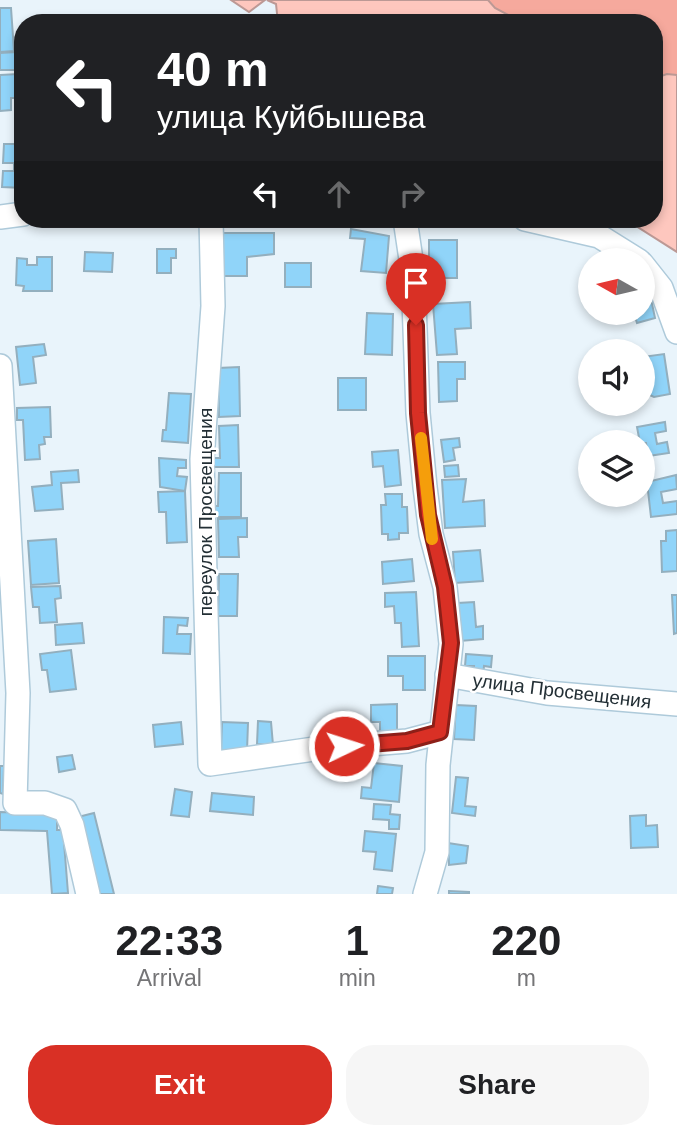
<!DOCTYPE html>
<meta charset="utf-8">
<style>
:root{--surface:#fff;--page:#f6f6f6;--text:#202124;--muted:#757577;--accent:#d93025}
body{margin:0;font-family:Helvetica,sans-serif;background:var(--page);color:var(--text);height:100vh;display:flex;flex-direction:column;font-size:26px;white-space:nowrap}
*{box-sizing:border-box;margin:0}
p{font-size:23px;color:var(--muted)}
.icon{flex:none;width:38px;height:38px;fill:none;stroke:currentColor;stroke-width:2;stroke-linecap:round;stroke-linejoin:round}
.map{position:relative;height:894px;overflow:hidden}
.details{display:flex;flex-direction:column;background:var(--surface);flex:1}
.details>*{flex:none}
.banner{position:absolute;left:14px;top:14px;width:649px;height:214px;border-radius:28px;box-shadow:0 4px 10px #0003;background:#202124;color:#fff;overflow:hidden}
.needle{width:46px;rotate:278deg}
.buttons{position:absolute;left:578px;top:248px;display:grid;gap:14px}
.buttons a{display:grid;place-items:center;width:77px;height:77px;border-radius:50%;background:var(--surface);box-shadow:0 4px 10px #0003;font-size:35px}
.pin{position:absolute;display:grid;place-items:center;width:60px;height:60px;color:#fff;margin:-72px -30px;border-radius:50% 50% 50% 0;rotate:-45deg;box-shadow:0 0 7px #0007}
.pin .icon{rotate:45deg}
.me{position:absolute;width:77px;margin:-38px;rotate:86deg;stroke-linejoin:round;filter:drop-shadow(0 0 5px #0008)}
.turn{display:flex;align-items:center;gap:24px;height:147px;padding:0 28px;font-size:32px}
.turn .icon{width:91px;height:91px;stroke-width:2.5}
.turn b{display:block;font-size:49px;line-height:60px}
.lanes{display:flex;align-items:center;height:66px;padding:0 28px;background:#0003;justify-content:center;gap:35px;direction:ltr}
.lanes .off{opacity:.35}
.eta{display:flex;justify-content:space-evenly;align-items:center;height:119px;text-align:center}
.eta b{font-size:42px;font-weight:600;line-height:49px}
.action{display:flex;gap:14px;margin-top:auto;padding:14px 28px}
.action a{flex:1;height:80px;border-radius:28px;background:var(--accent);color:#fff;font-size:28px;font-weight:600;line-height:80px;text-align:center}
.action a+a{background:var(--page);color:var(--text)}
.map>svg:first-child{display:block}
.green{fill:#f6a99d}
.water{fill:#fec7be;stroke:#bc9995;stroke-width:2}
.building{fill:#90d4f9;stroke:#93afbe;stroke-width:2}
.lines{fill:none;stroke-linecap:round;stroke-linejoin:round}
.minor-casing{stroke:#aecada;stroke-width:26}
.minor{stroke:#fff;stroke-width:23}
.route-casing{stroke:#8d1f18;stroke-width:18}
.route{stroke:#d93025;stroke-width:12}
.slow{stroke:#f59e0b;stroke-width:12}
.labels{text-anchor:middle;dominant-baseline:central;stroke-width:5;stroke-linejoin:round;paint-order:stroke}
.street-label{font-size:19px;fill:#232f35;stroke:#fff}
</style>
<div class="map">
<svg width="677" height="894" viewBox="0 0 677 894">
<rect width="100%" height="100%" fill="#e9f4fb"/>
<!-- green -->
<path class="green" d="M 488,0 L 677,0 L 677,75 L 655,78 L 654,23 L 524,23 L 495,8 Z"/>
<!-- water -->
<g class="water">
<path d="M 231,0 L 265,0 L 249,12 Z"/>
<path d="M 267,0 L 488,0 L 495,8 L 524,23 L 278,23 L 276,4 Z"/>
<path d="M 667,74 L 677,75 L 677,252 L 625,219 L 654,219 L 655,78 Z"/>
</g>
<!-- building -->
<g class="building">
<path d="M 0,8 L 11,8 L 14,51 L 0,52 Z"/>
<rect x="157" y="20" width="33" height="3"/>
<path d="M 17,52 L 18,70 L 0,70 L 0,53 Z"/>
<path d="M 18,74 L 20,98 L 11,98 L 11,110 L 0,111 L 0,75 Z"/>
<path d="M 4,144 L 23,144 L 23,188 L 2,187 L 3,171 L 14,171 L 14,163 L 3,163 Z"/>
<path d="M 351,229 L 389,236 L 386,273 L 361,271 L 365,239 L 350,238 Z"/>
<path d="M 222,233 L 274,233 L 274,254 L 247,257 L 247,276 L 222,276 Z"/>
<rect x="429" y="240" width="28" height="38"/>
<path d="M 157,249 L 176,249 L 176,258 L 171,258 L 171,273 L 157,273 Z"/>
<path d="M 85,252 L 113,253 L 112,272 L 84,271 Z"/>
<path d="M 37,257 L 52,257 L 52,291 L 23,291 L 24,286 L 16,285 L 17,258 L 27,259 L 27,265 L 37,265 Z"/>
<rect x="285" y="263" width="26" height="24"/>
<path d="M 651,299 L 655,318 L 637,323 L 634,313 L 642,313 L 642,301 Z"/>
<path d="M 470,302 L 471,328 L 455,329 L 457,354 L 437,355 L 433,304 Z"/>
<path d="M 367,313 L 393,314 L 392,355 L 365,354 Z"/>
<path d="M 44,344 L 46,355 L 33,357 L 36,383 L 20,385 L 16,347 Z"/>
<path d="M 664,354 L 670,394 L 654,397 L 643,392 L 642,357 Z"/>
<path d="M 438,362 L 465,362 L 465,379 L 457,379 L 457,401 L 439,402 Z"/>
<path d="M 239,367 L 240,416 L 219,417 L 218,368 Z"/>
<rect x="338" y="378" width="28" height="32"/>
<path d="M 169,393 L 191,394 L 188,443 L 162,441 L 163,430 L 166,430 Z"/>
<path d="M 50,407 L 51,437 L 44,437 L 45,444 L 39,445 L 40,459 L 25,460 L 23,420 L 17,420 L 17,408 Z"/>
<path d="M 665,422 L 666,431 L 655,433 L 657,444 L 667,442 L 669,453 L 648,456 L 646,443 L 640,443 L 637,427 Z"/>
<path d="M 238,425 L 239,467 L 213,467 L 213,458 L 220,458 L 219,426 Z"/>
<path d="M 459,438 L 460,447 L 453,448 L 455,460 L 444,462 L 441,440 Z"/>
<path d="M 398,450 L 401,485 L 385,487 L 383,466 L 373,467 L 372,452 Z"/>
<path d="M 159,458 L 186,460 L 186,468 L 178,468 L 177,476 L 187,477 L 185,491 L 160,487 Z"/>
<path d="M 458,465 L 459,476 L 445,477 L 444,466 Z"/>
<path d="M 78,470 L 79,482 L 61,483 L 63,509 L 35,511 L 32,487 L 52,485 L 51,472 Z"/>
<path d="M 219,473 L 241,473 L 241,517 L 210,517 L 211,506 L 218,506 Z"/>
<path d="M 676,475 L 677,489 L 661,492 L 663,503 L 677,501 L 677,514 L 651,517 L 647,482 Z"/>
<path d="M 466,479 L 463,502 L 484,500 L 485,526 L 445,528 L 442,480 Z"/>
<path d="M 185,491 L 187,542 L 167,543 L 166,512 L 159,512 L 158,492 Z"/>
<path d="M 385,494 L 402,494 L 402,507 L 407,507 L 408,533 L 399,533 L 399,539 L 388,540 L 388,534 L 382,534 L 381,505 L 386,505 Z"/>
<path d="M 247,518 L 247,537 L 238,537 L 239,557 L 219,557 L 218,519 Z"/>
<path d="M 677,530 L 677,571 L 662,572 L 661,541 L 666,541 L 666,531 Z"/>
<path d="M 56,539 L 59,583 L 31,585 L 28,541 Z"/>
<path d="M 480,550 L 483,581 L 455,583 L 453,552 Z"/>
<path d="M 412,559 L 414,581 L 383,584 L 382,562 Z"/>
<path d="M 219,574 L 238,574 L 237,616 L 218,616 Z"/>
<path d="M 60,586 L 61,598 L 55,599 L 57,622 L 40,623 L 39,607 L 33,607 L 31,587 Z"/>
<path d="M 416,592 L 419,646 L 402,647 L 401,623 L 395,623 L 394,606 L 385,607 L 385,593 Z"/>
<path d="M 672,595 L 677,595 L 677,633 L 674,634 Z"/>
<path d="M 474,602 L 476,627 L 483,626 L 483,639 L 460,641 L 458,603 Z"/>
<path d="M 164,617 L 188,618 L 187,626 L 178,625 L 177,634 L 191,634 L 190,654 L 163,653 Z"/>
<path d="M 82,623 L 84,643 L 56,645 L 55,625 Z"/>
<path d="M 71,650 L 76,689 L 50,692 L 47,670 L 42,670 L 40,654 Z"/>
<path d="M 466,654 L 492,656 L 491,667 L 484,666 L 483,676 L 473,675 L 474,666 L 465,666 Z"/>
<path d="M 388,656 L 425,656 L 425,690 L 403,690 L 403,676 L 388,676 Z"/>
<path d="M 397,704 L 397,739 L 380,739 L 380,722 L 371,722 L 371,705 Z"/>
<path d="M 456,705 L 476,706 L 474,740 L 454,739 Z"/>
<path d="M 258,721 L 271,722 L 273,745 L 257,744 Z"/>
<path d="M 181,722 L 183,744 L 155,747 L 153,725 Z"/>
<path d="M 222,722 L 248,723 L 247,751 L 221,750 Z"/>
<path d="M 72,755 L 75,769 L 59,772 L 57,757 Z"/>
<path d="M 374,763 L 402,766 L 399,802 L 361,798 L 362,787 L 371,788 Z"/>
<path d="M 0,766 L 4,766 L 3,794 L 0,793 Z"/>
<path d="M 456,777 L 468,778 L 465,806 L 476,807 L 475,816 L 452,813 Z"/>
<path d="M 175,789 L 192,792 L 189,817 L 171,815 Z"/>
<path d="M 212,793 L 254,797 L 253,815 L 210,811 Z"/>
<path d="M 374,804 L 391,805 L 390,814 L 400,815 L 399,829 L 389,829 L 389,820 L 373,819 Z"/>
<path d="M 0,812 L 57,814 L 57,830 L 63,830 L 68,893 L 52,894 L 47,831 L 0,830 Z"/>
<path d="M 94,813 L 114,894 L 97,894 L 78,817 Z"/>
<path d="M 646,815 L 646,826 L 657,825 L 658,847 L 631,848 L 630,816 Z"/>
<path d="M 365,831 L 396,834 L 392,871 L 374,869 L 376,852 L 363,851 Z"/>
<path d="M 448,843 L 468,846 L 466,863 L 449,865 Z"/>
<path d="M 378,886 L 393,888 L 392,894 L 377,894 Z"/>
<path d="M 449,891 L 469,892 L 469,894 L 449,894 Z"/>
</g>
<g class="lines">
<defs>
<g id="minor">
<path d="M 0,217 L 23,214"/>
<path d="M 211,219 L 213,306 L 202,459 L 210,764 L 321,748 L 407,741 L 441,732"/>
<path d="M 405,219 L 413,273 L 418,413 L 425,487 L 431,534 L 445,587 L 451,644 L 438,765 L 437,852 L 425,894"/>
<path d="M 525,219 L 599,236 L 639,261"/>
<path d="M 642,264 L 661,288 L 677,332"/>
<path d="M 0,366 L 18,693 L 15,803 L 45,803 L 65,810 L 72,825 L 88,894"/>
<path d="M 447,675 L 547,693 L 677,704"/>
</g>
</defs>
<!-- minor casing -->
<use href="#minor" class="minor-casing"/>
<!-- minor -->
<use href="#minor" class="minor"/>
</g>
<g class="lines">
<defs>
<path id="route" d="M 344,746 L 407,741 L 440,732 L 451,643 L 445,587 L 428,515 L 418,413 L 416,325"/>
</defs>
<!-- route casing -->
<use href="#route" class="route-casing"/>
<!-- route -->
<use href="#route" class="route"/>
<!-- slow -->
<path class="slow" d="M 421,438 L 432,539"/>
</g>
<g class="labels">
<!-- street labels -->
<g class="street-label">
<text transform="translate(205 512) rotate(-90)">переулок Просвещения</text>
<text transform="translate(562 691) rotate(7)">улица Просвещения</text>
</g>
</g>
</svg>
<div class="buttons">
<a><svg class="needle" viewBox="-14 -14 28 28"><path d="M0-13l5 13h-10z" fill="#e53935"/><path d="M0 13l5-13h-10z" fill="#757577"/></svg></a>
<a><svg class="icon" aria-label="sound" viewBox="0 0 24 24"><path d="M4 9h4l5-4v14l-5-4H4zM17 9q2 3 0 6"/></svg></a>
<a><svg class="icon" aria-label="layers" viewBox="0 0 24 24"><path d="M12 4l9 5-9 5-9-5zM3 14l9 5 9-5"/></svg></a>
</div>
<div class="pin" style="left:416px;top:325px;background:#d93025"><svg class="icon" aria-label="arrive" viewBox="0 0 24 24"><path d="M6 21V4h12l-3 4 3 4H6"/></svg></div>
<svg class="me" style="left:344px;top:746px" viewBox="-20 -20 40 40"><circle r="17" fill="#d93025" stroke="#fff" stroke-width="3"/><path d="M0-11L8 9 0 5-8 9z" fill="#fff"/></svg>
<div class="banner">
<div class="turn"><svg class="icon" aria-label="left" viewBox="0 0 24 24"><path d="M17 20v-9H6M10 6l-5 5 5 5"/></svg><div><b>40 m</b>улица Куйбышева</div></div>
<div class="lanes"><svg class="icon" aria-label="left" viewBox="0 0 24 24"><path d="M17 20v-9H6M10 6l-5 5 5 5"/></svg><svg class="icon off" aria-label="ahead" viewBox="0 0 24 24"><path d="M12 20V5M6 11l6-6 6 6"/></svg><svg class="icon off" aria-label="right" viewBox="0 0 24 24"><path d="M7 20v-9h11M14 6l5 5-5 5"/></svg></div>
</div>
</div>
<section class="details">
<div class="eta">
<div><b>22:33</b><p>Arrival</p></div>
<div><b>1</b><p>min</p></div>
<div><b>220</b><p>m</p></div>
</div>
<div class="action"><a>Exit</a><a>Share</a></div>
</section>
